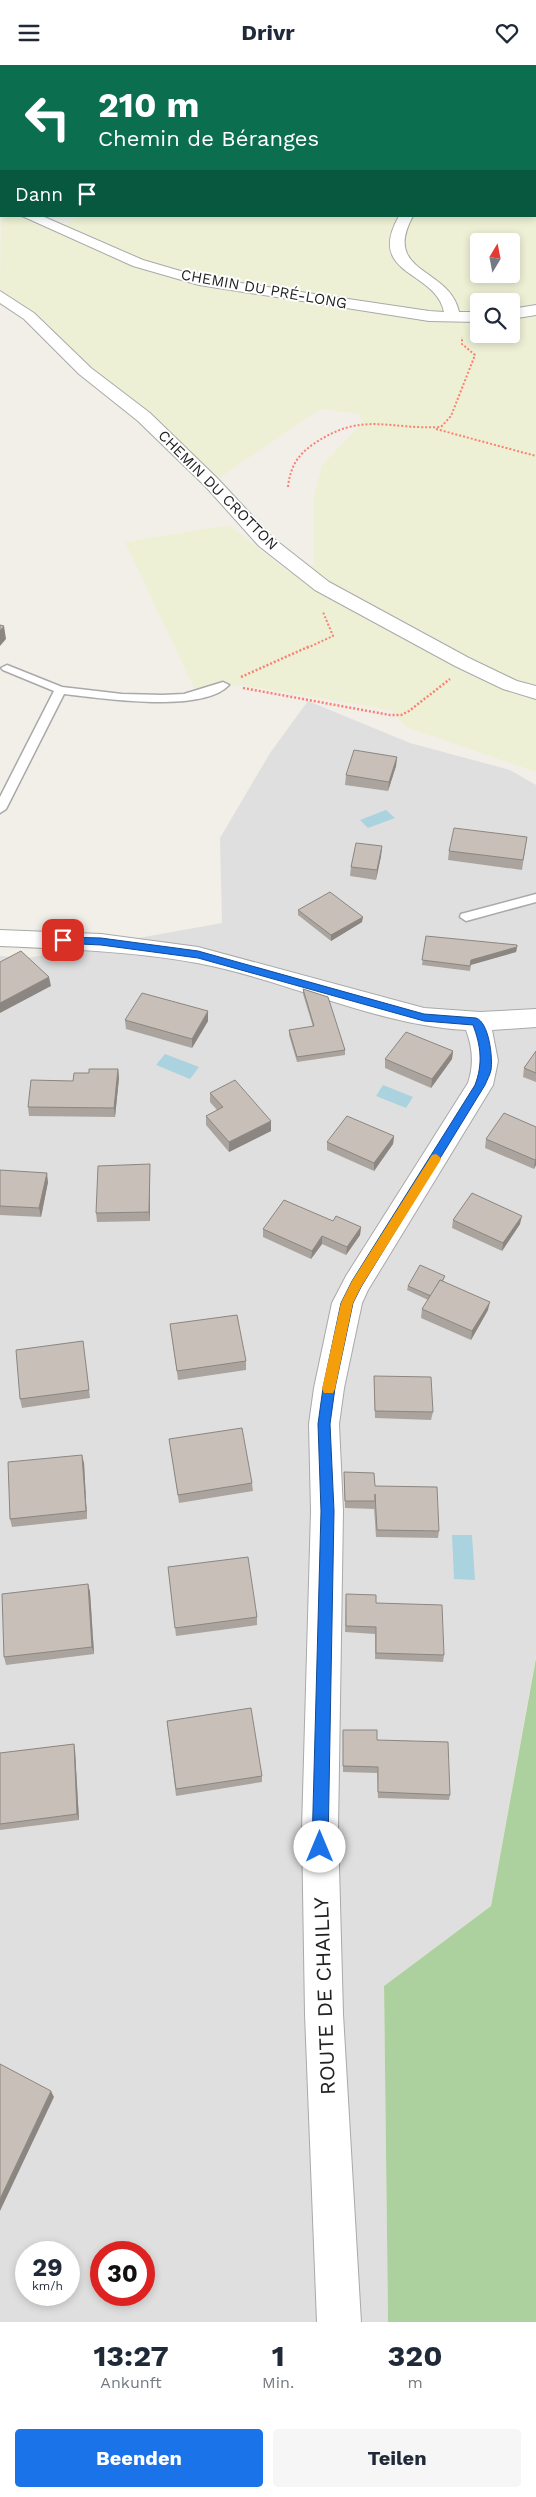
<!DOCTYPE html>
<html lang="de">
<meta charset="utf-8">
<style>
:root{--surface:#fff;--page:#f6f6f7;--text:#1f2937;--muted:#747a83;--accent:#1a73e8}
body{margin:0;font-family:"Work Sans",sans-serif;background:var(--page);color:var(--text);height:100vh;display:flex;flex-direction:column;font-size:19px;white-space:nowrap}
*{box-sizing:border-box;margin:0}
p{font-size:16px;color:var(--muted)}
.icon{flex:none;width:28px;height:28px;fill:none;stroke:currentColor;stroke-width:2;stroke-linecap:round;stroke-linejoin:round}
.map{position:relative;height:2257px;overflow:hidden}
.drawer{display:flex;flex-direction:column;background:var(--surface);flex:1}
.drawer>*{flex:none}
.guide{position:absolute;left:0px;top:0px;width:536px;height:152px;box-shadow:0 2px 8px #0003;background:#0b6e4f;color:#fff;overflow:hidden}
.needle{width:32px;rotate:10deg}
.tools{position:absolute;left:470px;top:168px;display:grid;gap:10px}
.tools a{display:grid;place-items:center;width:50px;height:50px;border-radius:5px;background:var(--surface);box-shadow:0 2px 8px #0003;font-size:25px}
.speed{position:absolute;left:15px;top:2176px;display:flex;gap:10px;font-size:25px;font-weight:700;text-align:center}
.speed>*{display:grid;place-content:center;width:65px;height:65px;border-radius:50%;background:var(--surface);box-shadow:0 2px 8px #0003;line-height:1}
.speed small{font-size:12px;font-weight:400}
.speed .limit{border:8px solid #d22;background:#fff;color:#111}
.pin{position:absolute;display:grid;place-items:center;width:42px;height:42px;color:#fff;margin:-21px;border-radius:10px;box-shadow:0 2px 8px #0006}
.me{position:absolute;width:55px;margin:-28px;rotate:0deg;stroke-linejoin:round;filter:drop-shadow(0 0 4px #0008)}
.turn{display:flex;align-items:center;gap:18px;height:105px;padding:0 15px;font-size:22px}
.turn .icon{width:65px;height:65px;stroke-width:2.5}
.turn b{display:block;font-size:35px;line-height:42px}
.then{display:flex;align-items:center;height:48px;padding:0 15px;background:#0003;gap:10px;font-size:19px}
.eta{display:flex;justify-content:space-evenly;align-items:center;height:85px;text-align:center}
.eta b{font-size:30px;font-weight:700;line-height:35px}
.button{display:flex;gap:10px;margin-top:auto;padding:10px 15px}
.button a{flex:1;height:58px;border-radius:5px;background:var(--accent);color:#fff;font-size:20px;font-weight:700;line-height:58px;text-align:center}
.button a+a{background:var(--page);color:var(--text)}
header{display:flex;justify-content:space-between;align-items:center;height:65px;padding:0 15px;background:var(--surface);font-size:22px;font-weight:700}
.map>svg:first-child{display:block}
.residential{fill:#e0dfdf;fill-rule:evenodd}
.farmland{fill:#eef0d5;fill-rule:evenodd}
.forest{fill:#add19e}
.water{fill:#aad3df}
.lines{fill:none;stroke-linecap:round;stroke-linejoin:round}
.service-casing{stroke:#a9a9a9;stroke-width:3}
.minor-casing{stroke:#a9a9a9;stroke-width:2}
.motorway-casing{stroke:#dc2a67;stroke-width:2}
.path-far1{stroke:#fa8072;stroke-width:2;stroke-dasharray:2 2;stroke-linecap:butt}
.path{stroke:#fa8072;stroke-width:2.5;stroke-dasharray:2 2;stroke-linecap:butt}
.service{fill:#fff;fill-rule:evenodd}
.minor{fill:#fff;fill-rule:evenodd}
.motorway{fill:#e892a2;fill-rule:evenodd}
.wall{fill:#aba49e}
.shaded-wall{fill:#8b8681}
.building{fill:#c7bfb8;stroke:#8b8681}
.route{fill:#1a73e8;stroke:#114b97}
.slow{fill:#f59e0b}
.labels{text-anchor:middle;dominant-baseline:central;stroke-width:4;stroke-linejoin:round;paint-order:stroke}
.far-street-label{font-size:15px;fill:#222;stroke:#fff}
.near-street-label{font-size:21px;fill:#222;stroke:#fff}
</style>
<header><svg class="icon" aria-label="menu" viewBox="0 0 24 24"><path d="M4 6h16M4 12h16M4 18h16"/></svg>Drivr<svg class="icon" aria-label="heart" viewBox="0 0 24 24"><path d="M12 20l-8-8c-3-5 5-10 8-4 3-6 11-1 8 4z"/></svg></header>
<div class="map">
<svg width="536" height="2257" viewBox="0 0 536 2257">
<rect width="100%" height="100%" fill="#f2efe9"/>
<!-- residential -->
<path class="residential" d="M 308,636 L 410,678 L 510,705 L 536,720 L 536,1591 L 491,1841 L 384,1921 L 388,2257 L 0,2257 L 0,891 L 27,893 L 222,858 L 220,773 L 270,688 ZM 26,2188 L 69,2188 L 69,2230 L 26,2230 ZM 101,2188 L 144,2188 L 144,2230 L 101,2230 Z"/>
<!-- farmland -->
<path class="farmland" d="M 1,140 L 1,151 L 29,151 L 63,162 L 80,151 L 535,151 L 536,143 L 536,707 L 406,662 L 391,645 L 240,620 L 194,623 L 125,477 L 229,460 L 288,507 L 314,500 L 314,432 L 322,400 L 362,358 L 359,349 L 320,344 L 212,418 L 0,231 ZM 479,176 L 511,176 L 511,209 L 479,209 ZM 479,236 L 511,236 L 511,269 L 479,269 Z"/>
<!-- forest -->
<path class="forest" d="M 536,1593 L 536,2257 L 388,2257 L 384,1921 L 491,1841 Z"/>
<!-- water -->
<g class="water">
<path d="M 386,745 L 395,753 L 368,763 L 360,755 Z"/>
<path d="M 165,989 L 199,1002 L 190,1014 L 156,1000 Z"/>
<path d="M 383,1020 L 413,1032 L 406,1043 L 376,1031 Z"/>
<path d="M 452,1470 L 472,1470 L 475,1515 L 454,1514 Z"/>
</g>
<g class="lines">
<defs>
<g id="service">
<path d="M 7,600 L 62,622 L 122,629 L 163,630 L 184,629 L 223,617 L 229,620 C 202,649 100,633 64,629 L 6,744 L 0,748 L 0,732 L 54,626 L 3,605 L 1,603 Z"/>
<path d="M 536,829 L 536,837 L 466,856 L 460,852 L 461,849 Z"/>
</g>
<g id="minor">
<path d="M 304,0 L 316,0 L 317,1 L 305,1 Z"/>
<rect x="0" y="136" width="1" height="8"/>
<path d="M 22,151 L 42,151 L 143,195 L 201,212 L 429,246 L 444,247 C 436,205 365,211 399,151 L 413,151 C 381,209 450,202 459,247 L 479,247 L 479,257 L 429,256 L 199,220 L 133,201 Z"/>
<path d="M 0,226 L 34,248 L 91,303 L 150,348 L 218,414 L 273,473 L 329,517 L 469,593 L 517,616 L 536,621 L 536,634 L 503,624 L 455,601 L 315,525 L 259,481 L 206,422 L 138,356 L 79,309 L 24,254 L 0,238 Z"/>
<path d="M 536,240 L 536,250 L 511,254 L 511,244 Z"/>
<path d="M 0,865 L 101,869 L 198,882 L 424,943 L 480,947 L 536,944 L 536,962 L 492,965 L 498,996 L 493,1020 L 368,1225 L 362,1238 L 344,1323 L 339,1359 L 343,1446 L 338,1764 L 343,1949 L 361,2257 L 317,2257 L 305,1949 L 302,1764 L 311,1446 L 309,1359 L 314,1323 L 332,1238 L 346,1211 L 468,1018 C 474,1000 473,983 466,965 C 375,960 287,915 197,898 C 132,886 66,884 0,881 Z"/>
</g>
<g id="motorway">
<path d="M 358,0 L 370,0 L 371,1 L 359,1 Z"/>
<path d="M 382,0 L 394,0 L 395,1 L 383,1 Z"/>
<rect x="535" y="104" width="1" height="9"/>
</g>
</defs>
<!-- service casing -->
<use href="#service" class="service-casing"/>
<!-- minor casing -->
<use href="#minor" class="minor-casing"/>
<!-- motorway casing -->
<use href="#motorway" class="motorway-casing"/>
<!-- path-far1 -->
<g class="path-far1">
<path d="M 436,364 L 536,391"/>
<path d="M 288,422 C 290,402 298,389 315,378 C 363,346 389,365 441,362 L 451,351 L 475,290 L 462,279 L 462,272"/>
<path d="M 307,583 L 333,571 L 323,547"/>
</g>
<!-- path -->
<g class="path">
<path d="M 241,612 L 310,581"/>
<path d="M 243,623 L 390,650 L 401,650 L 409,646 L 450,614"/>
</g>
<!-- service -->
<use href="#service" class="service"/>
<!-- minor -->
<use href="#minor" class="minor"/>
<!-- motorway -->
<use href="#motorway" class="motorway"/>
</g>
<!-- wall -->
<g class="wall">
<path d="M 397,692 L 396,701 L 388,726 L 345,720 L 346,710 Z"/>
<path d="M 527,772 L 522,805 L 448,795 L 449,786 Z"/>
<path d="M 382,781 L 381,791 L 376,815 L 350,811 L 351,802 Z"/>
<path d="M 298,845 L 362,857 L 331,876 L 298,850 Z"/>
<path d="M 426,871 L 517,882 L 516,887 L 471,900 L 470,906 L 422,900 Z"/>
<path d="M 303,924 L 345,985 L 345,990 L 297,997 L 289,970 L 289,965 L 313,962 L 303,929 Z"/>
<path d="M 125,955 L 208,956 L 192,983 L 126,964 Z"/>
<path d="M 453,986 L 452,994 L 431,1023 L 385,1003 L 385,994 Z"/>
<path d="M 536,986 L 536,1017 L 523,1012 L 524,1003 Z"/>
<path d="M 118,1004 L 119,1013 L 115,1052 L 29,1051 L 28,1042 L 73,1016 L 89,1008 Z"/>
<path d="M 210,1028 L 271,1056 L 271,1066 L 229,1087 L 206,1060 L 206,1051 L 217,1045 L 210,1037 Z"/>
<path d="M 536,1062 L 536,1100 L 534,1104 L 485,1083 L 486,1074 Z"/>
<path d="M 394,1071 L 393,1079 L 374,1106 L 327,1085 L 327,1077 Z"/>
<path d="M 150,1099 L 150,1156 L 97,1157 L 96,1148 Z"/>
<path d="M 0,1105 L 48,1117 L 41,1152 L 0,1150 Z"/>
<path d="M 453,1155 L 520,1159 L 502,1186 L 452,1163 Z"/>
<path d="M 333,1156 L 361,1162 L 360,1170 L 346,1190 L 322,1179 L 311,1194 L 263,1172 L 263,1164 Z"/>
<path d="M 445,1211 L 443,1216 L 488,1245 L 471,1275 L 421,1253 L 422,1244 L 428,1235 L 407,1225 L 408,1221 Z"/>
<path d="M 170,1259 L 246,1296 L 246,1305 L 178,1315 Z"/>
<path d="M 83,1276 L 90,1333 L 22,1343 L 20,1334 Z"/>
<path d="M 374,1311 L 433,1347 L 431,1355 L 375,1353 L 374,1319 Z"/>
<path d="M 169,1374 L 252,1418 L 253,1426 L 179,1438 Z"/>
<path d="M 84,1398 L 87,1454 L 12,1462 L 10,1454 Z"/>
<path d="M 344,1407 L 375,1421 L 439,1466 L 438,1473 L 376,1472 L 374,1442 L 374,1444 L 345,1443 L 344,1415 Z"/>
<path d="M 168,1502 L 257,1552 L 257,1560 L 176,1571 Z"/>
<path d="M 88,1519 L 90,1527 L 94,1589 L 6,1600 L 4,1592 Z"/>
<path d="M 346,1529 L 376,1538 L 444,1590 L 443,1597 L 375,1594 L 375,1569 L 345,1567 Z"/>
<path d="M 167,1656 L 262,1711 L 262,1717 L 176,1731 Z"/>
<path d="M 343,1665 L 377,1675 L 450,1730 L 449,1735 L 378,1733 L 377,1708 L 343,1707 Z"/>
<path d="M 74,1679 L 75,1685 L 79,1755 L 0,1765 L 0,1688 Z"/>
</g>
<!-- shaded-wall -->
<g class="shaded-wall">
<path d="M 4,561 L 6,574 L 0,581 L 0,566 Z"/>
<path d="M 397,692 L 396,701 L 388,726 L 389,717 Z"/>
<path d="M 382,781 L 381,791 L 376,815 L 377,805 Z"/>
<path d="M 363,852 L 362,857 L 331,876 L 331,870 Z"/>
<path d="M 517,882 L 516,887 L 470,900 L 471,895 Z"/>
<path d="M 49,912 L 51,921 L 0,948 L 0,938 Z"/>
<path d="M 208,946 L 208,956 L 192,983 L 192,974 Z"/>
<path d="M 453,986 L 452,994 L 431,1023 L 432,1014 Z"/>
<path d="M 118,1004 L 119,1013 L 115,1052 L 114,1043 Z"/>
<path d="M 271,1056 L 271,1066 L 229,1087 L 229,1077 Z"/>
<path d="M 394,1071 L 393,1079 L 374,1106 L 374,1098 Z"/>
<path d="M 536,1094 L 536,1100 L 534,1104 L 535,1095 Z"/>
<path d="M 150,1099 L 150,1156 L 149,1147 Z"/>
<path d="M 47,1108 L 48,1117 L 41,1152 L 39,1143 Z"/>
<path d="M 522,1151 L 520,1159 L 502,1186 L 503,1178 Z"/>
<path d="M 361,1162 L 360,1170 L 346,1190 L 347,1182 Z"/>
<path d="M 322,1171 L 322,1179 L 311,1194 L 312,1186 Z"/>
<path d="M 490,1237 L 488,1245 L 471,1275 L 472,1266 Z"/>
<path d="M 82,1390 L 84,1398 L 87,1454 L 86,1446 Z"/>
<path d="M 88,1519 L 90,1527 L 94,1589 L 92,1582 Z"/>
<path d="M 74,1679 L 75,1685 L 79,1755 L 77,1749 Z"/>
<path d="M 51,2026 L 54,2032 L 0,2146 L 0,2134 Z"/>
</g>
<!-- building -->
<g class="building">
<path d="M 535,42 L 536,42 L 536,67 L 535,68 Z"/>
<path d="M 0,560 L 4,561 L 0,566 Z"/>
<path d="M 354,685 L 397,692 L 389,717 L 346,710 Z"/>
<path d="M 454,763 L 527,772 L 523,795 L 449,786 Z"/>
<path d="M 356,778 L 382,781 L 377,805 L 351,802 Z"/>
<path d="M 330,827 L 363,852 L 331,870 L 298,845 Z"/>
<path d="M 426,871 L 517,880 L 517,882 L 471,895 L 470,901 L 422,895 Z"/>
<path d="M 21,886 L 49,912 L 0,938 L 0,897 Z"/>
<path d="M 303,924 L 328,932 L 345,985 L 297,992 L 289,965 L 314,961 Z"/>
<path d="M 142,928 L 208,946 L 192,974 L 125,955 Z"/>
<path d="M 406,967 L 453,986 L 432,1014 L 385,994 Z"/>
<path d="M 536,986 L 536,1008 L 524,1003 Z"/>
<path d="M 89,1004 L 118,1004 L 114,1043 L 28,1042 L 31,1015 L 73,1016 L 74,1008 L 89,1008 Z"/>
<path d="M 235,1015 L 271,1056 L 229,1077 L 206,1051 L 223,1042 L 210,1028 Z"/>
<path d="M 504,1048 L 536,1062 L 536,1094 L 535,1095 L 486,1074 Z"/>
<path d="M 347,1051 L 394,1071 L 374,1098 L 327,1077 Z"/>
<path d="M 150,1099 L 149,1147 L 96,1148 L 98,1101 Z"/>
<path d="M 0,1105 L 47,1108 L 39,1143 L 0,1141 Z"/>
<path d="M 472,1128 L 522,1151 L 503,1178 L 453,1155 Z"/>
<path d="M 284,1135 L 333,1156 L 336,1151 L 361,1162 L 347,1182 L 322,1171 L 312,1186 L 263,1164 Z"/>
<path d="M 420,1200 L 445,1211 L 442,1216 L 440,1215 L 431,1231 L 408,1221 Z"/>
<path d="M 440,1215 L 490,1237 L 472,1266 L 422,1244 Z"/>
<path d="M 237,1250 L 246,1296 L 177,1306 L 170,1259 Z"/>
<path d="M 83,1276 L 89,1325 L 20,1334 L 16,1285 Z"/>
<path d="M 374,1311 L 431,1312 L 433,1347 L 375,1346 Z"/>
<path d="M 242,1363 L 252,1418 L 178,1430 L 169,1374 Z"/>
<path d="M 82,1390 L 86,1446 L 10,1454 L 8,1397 Z"/>
<path d="M 344,1407 L 374,1408 L 375,1421 L 437,1422 L 439,1466 L 377,1465 L 375,1429 L 375,1436 L 345,1436 Z"/>
<path d="M 248,1492 L 257,1552 L 175,1563 L 168,1502 Z"/>
<path d="M 88,1519 L 92,1582 L 4,1592 L 2,1529 Z"/>
<path d="M 346,1529 L 376,1530 L 376,1538 L 442,1540 L 444,1590 L 376,1588 L 376,1562 L 346,1561 Z"/>
<path d="M 251,1643 L 262,1711 L 176,1724 L 167,1656 Z"/>
<path d="M 343,1665 L 377,1665 L 377,1675 L 448,1677 L 450,1730 L 378,1727 L 378,1702 L 343,1701 Z"/>
<path d="M 74,1679 L 77,1749 L 0,1759 L 0,1688 Z"/>
<path d="M 0,1999 L 51,2026 L 0,2134 Z"/>
</g>
<!-- route -->
<path class="route" d="M 63,872 L 101,873 L 198,886 L 424,949 L 476,953 C 489,957 493,993 491,1005 C 490,1010 487,1015 485,1020 L 361,1222 L 353,1238 L 335,1323 L 330,1359 L 334,1446 L 328,1782 L 325,1788 L 320,1790 L 315,1788 L 312,1782 L 321,1446 L 318,1359 L 323,1323 L 341,1238 L 352,1216 L 475,1020 C 483,999 481,981 473,960 L 424,956 L 198,893 L 101,880 L 60,878 L 58,875 Z"/>
<!-- slow -->
<path class="slow" d="M 436,1089 L 441,1093 L 440,1096 L 361,1222 L 353,1238 L 335,1324 L 333,1328 L 324,1328 L 322,1324 L 341,1238 L 352,1216 L 432,1090 Z"/>
<g class="labels">
<!-- far-street labels -->
<g class="far-street-label">
<text transform="translate(264 224) rotate(10)">CHEMIN DU PRÉ-LONG</text>
<text transform="translate(218 425) rotate(45)">CHEMIN DU CROTTON</text>
</g>
<!-- near-street labels -->
<g class="near-street-label">
<text transform="translate(324 1931) rotate(-92)">ROUTE DE CHAILLY</text>
</g>
</g>
</svg>
<div class="tools">
<a><svg class="needle" viewBox="-14 -14 28 28"><path d="M0-13l5 13h-10z" fill="#e53935"/><path d="M0 13l5-13h-10z" fill="#747a83"/></svg></a>
<a><svg class="icon" aria-label="search" viewBox="0 0 24 24"><circle cx="10" cy="10" r="6"/><path d="M15 15l6 6"/></svg></a>
</div>
<div class="speed"><div>29<small>km/h</small></div><div class="limit">30</div></div>
<div class="pin" style="left:63px;top:875px;background:#d93025"><svg class="icon" aria-label="arrive" viewBox="0 0 24 24"><path d="M6 21V4h12l-3 4 3 4H6"/></svg></div>
<svg class="me" style="left:320px;top:1782px" viewBox="-20 -20 40 40"><circle r="19" fill="#fff"/><path d="M0-13L10 11 0 6-10 11z" fill="#1a73e8"/></svg>
<div class="guide">
<div class="turn"><svg class="icon" aria-label="left" viewBox="0 0 24 24"><path d="M17 20v-9H6M10 6l-5 5 5 5"/></svg><div><b>210 m</b>Chemin de Béranges</div></div>
<div class="then">Dann<svg class="icon" aria-label="arrive" viewBox="0 0 24 24"><path d="M6 21V4h12l-3 4 3 4H6"/></svg></div>
</div>
</div>
<section class="drawer">
<div class="eta">
<div><b>13:27</b><p>Ankunft</p></div>
<div><b>1</b><p>Min.</p></div>
<div><b>320</b><p>m</p></div>
</div>
<div class="button"><a>Beenden</a><a>Teilen</a></div>
</section>
